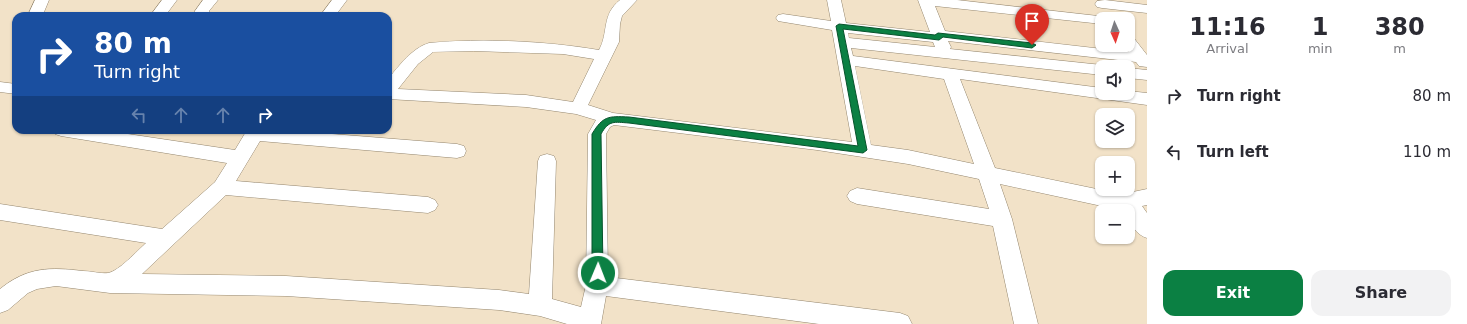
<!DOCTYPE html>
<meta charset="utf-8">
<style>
:root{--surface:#fff;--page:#f2f2f3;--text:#2b2b33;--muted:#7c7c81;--accent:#0b8043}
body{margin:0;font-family:"DejaVu Sans",sans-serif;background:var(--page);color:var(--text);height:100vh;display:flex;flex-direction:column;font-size:15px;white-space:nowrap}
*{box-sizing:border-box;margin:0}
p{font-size:13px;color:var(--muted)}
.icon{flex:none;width:22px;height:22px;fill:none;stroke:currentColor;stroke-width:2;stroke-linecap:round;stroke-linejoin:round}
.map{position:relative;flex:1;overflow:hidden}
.side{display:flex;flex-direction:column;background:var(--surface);width:320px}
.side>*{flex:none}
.top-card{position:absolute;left:12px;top:12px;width:380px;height:122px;border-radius:12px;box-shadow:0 1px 3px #0004;background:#1a4fa0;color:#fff;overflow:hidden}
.needle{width:26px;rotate:177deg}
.fabs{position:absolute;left:1095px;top:12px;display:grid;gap:8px}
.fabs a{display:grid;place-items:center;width:40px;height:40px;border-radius:8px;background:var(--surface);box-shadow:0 1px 3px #0004;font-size:20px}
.pin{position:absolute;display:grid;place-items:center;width:34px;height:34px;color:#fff;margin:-41px -17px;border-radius:50% 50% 50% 0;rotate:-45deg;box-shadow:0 0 4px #0007}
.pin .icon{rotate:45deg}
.me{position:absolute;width:44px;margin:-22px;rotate:1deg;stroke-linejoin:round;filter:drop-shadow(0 0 3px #0008)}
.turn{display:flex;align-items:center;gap:14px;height:84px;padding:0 16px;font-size:18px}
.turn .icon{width:52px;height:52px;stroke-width:2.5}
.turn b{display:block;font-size:28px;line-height:34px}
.lanes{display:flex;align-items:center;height:38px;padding:0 16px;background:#0003;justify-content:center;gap:20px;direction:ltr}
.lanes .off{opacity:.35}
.eta{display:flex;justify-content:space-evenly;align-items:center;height:68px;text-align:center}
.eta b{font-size:24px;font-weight:700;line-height:28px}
.primary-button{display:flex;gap:8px;margin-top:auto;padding:8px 16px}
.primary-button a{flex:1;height:46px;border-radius:12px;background:var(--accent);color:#fff;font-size:16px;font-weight:700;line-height:46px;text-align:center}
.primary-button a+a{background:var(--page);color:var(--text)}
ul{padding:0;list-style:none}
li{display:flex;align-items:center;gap:12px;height:56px;padding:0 16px}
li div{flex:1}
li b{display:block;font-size:15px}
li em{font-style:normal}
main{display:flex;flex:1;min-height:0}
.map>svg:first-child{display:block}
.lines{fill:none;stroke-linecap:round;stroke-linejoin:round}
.minor-casing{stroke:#94866e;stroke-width:1}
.minor{fill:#fff;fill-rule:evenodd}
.route{fill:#0b8043;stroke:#07532c}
</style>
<main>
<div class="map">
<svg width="1147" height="324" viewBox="0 0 1147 324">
<rect width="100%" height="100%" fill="#f2e2c8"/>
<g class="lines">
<defs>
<g id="minor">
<path d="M 35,0 L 49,0 L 44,12 L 47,16 L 31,16 L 29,13 Z"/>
<path d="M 162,0 L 177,0 L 165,16 L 150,16 Z"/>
<path d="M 203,0 L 218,0 L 209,11 L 212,16 L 195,15 L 195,11 Z"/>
<path d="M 332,0 L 347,0 L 335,16 L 320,16 Z"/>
<path d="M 620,0 L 637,0 L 622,16 L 620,24 L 619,42 L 588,105 L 613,113 L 852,142 L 832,30 L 778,21 L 776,18 L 778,15 L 783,14 L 831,21 L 827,0 L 841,0 L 846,23 L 930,32 L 918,0 L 957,0 L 1107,17 L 1109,19 L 1102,19 L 1102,24 L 935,6 L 945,31 L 1129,52 L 1124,45 L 1128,45 L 1128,35 L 1133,37 L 1147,55 L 1147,67 L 1139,66 L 1136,62 L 948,41 L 951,47 L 950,49 L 1102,65 L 1108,67 L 1102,67 L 1102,75 L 851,48 L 853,56 L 1102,88 L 1102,93 L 1128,93 L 1128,91 L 1147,93 L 1147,105 L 960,79 L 995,168 L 1111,192 L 1128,193 L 1147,189 L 1147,205 L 1142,206 L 1147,213 L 1147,238 C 1136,235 1128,222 1128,211 L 1124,211 L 1122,208 L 1111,208 L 1000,184 L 1012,219 L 1038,324 L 1014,324 L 993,226 L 857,204 L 850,201 L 847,196 L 850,191 L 857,188 L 989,209 L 979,179 L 908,164 L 817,150 L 614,125 L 610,127 L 606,134 L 608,277 L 900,313 L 908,316 L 912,324 L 819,324 L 606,296 L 601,324 L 567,324 L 540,316 L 499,310 L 286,296 L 110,293 L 56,286 L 37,289 L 28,293 L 8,310 L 0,313 L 0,289 C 27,267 50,267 83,271 C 91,271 100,274 108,273 C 119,271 137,251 146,243 L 0,220 L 0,204 L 162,229 L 215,182 L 227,163 L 61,136 L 55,134 L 52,130 L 101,130 L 235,150 L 247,130 L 282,130 L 457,144 L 464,146 L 466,151 L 464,156 L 457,158 L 260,141 L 236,181 L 428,197 L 435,200 L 438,205 L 435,210 L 428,213 L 226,195 L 142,274 L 286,276 L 499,290 L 529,294 L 538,161 L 540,156 L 547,154 L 554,156 L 556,161 L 552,299 L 581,307 L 586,285 L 588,134 L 596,120 L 576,114 L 526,107 L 388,99 L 388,79 C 399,66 412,48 429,43 C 482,38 546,41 599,50 C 609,32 601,15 620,0 ZM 848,33 L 933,42 L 935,47 L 849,38 ZM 474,51 L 563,54 L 594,59 L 573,102 L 526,95 L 398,89 L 418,64 L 433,52 ZM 855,66 L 944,79 L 974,164 L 908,150 L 871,145 Z"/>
<path d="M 1105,0 L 1147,5 L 1147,13 L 1102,8 L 1097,7 L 1095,4 L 1097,1 Z"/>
<path d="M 1128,68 L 1147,70 L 1147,80 L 1128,78 Z"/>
<path d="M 0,82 L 16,84 L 16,94 L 0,92 Z"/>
</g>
</defs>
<!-- minor casing -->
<use href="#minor" class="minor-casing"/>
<!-- minor -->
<use href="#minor" class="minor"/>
</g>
<!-- route -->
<path class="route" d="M 839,24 L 935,35 L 938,33 L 1032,43 L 1036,45 L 1032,48 L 943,37 L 939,40 L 843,29 L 867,150 L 863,153 L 629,123 C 614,122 609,120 601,134 L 603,273 L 601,277 L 598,278 L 594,277 L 592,273 L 592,134 C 603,116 608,116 629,117 L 858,146 L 836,26 Z"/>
</svg>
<div class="fabs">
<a><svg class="needle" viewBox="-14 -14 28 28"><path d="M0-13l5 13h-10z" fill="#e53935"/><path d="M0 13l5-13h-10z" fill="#7c7c81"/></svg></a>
<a><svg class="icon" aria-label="sound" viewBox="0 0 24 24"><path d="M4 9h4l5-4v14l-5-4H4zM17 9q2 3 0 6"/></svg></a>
<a><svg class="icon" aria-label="layers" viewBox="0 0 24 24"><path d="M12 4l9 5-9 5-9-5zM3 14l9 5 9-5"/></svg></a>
<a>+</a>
<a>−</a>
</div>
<div class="pin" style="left:1032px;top:45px;background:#d93025"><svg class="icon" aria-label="arrive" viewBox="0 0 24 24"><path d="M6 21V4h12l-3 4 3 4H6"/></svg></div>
<svg class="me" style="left:598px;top:273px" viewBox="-20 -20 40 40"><circle r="17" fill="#0b8043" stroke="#fff" stroke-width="3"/><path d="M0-11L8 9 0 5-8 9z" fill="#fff"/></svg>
<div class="top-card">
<div class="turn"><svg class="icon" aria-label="right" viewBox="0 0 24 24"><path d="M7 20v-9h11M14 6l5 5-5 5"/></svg><div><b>80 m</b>Turn right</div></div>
<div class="lanes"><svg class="icon off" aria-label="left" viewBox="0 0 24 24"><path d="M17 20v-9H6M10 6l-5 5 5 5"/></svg><svg class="icon off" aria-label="ahead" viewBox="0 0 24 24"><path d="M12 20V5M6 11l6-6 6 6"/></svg><svg class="icon off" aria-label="ahead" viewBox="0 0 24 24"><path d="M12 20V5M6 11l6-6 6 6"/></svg><svg class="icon" aria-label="right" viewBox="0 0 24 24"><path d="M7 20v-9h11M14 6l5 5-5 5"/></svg></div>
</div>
</div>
<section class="side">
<div class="eta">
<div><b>11:16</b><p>Arrival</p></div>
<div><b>1</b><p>min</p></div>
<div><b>380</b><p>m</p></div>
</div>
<ul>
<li><svg class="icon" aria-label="right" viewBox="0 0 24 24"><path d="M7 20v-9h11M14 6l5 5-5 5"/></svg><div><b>Turn right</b></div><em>80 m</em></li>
<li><svg class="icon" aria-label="left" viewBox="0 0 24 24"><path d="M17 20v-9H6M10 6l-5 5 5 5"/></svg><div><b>Turn left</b></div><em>110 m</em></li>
</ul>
<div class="primary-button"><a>Exit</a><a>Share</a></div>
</section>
</main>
